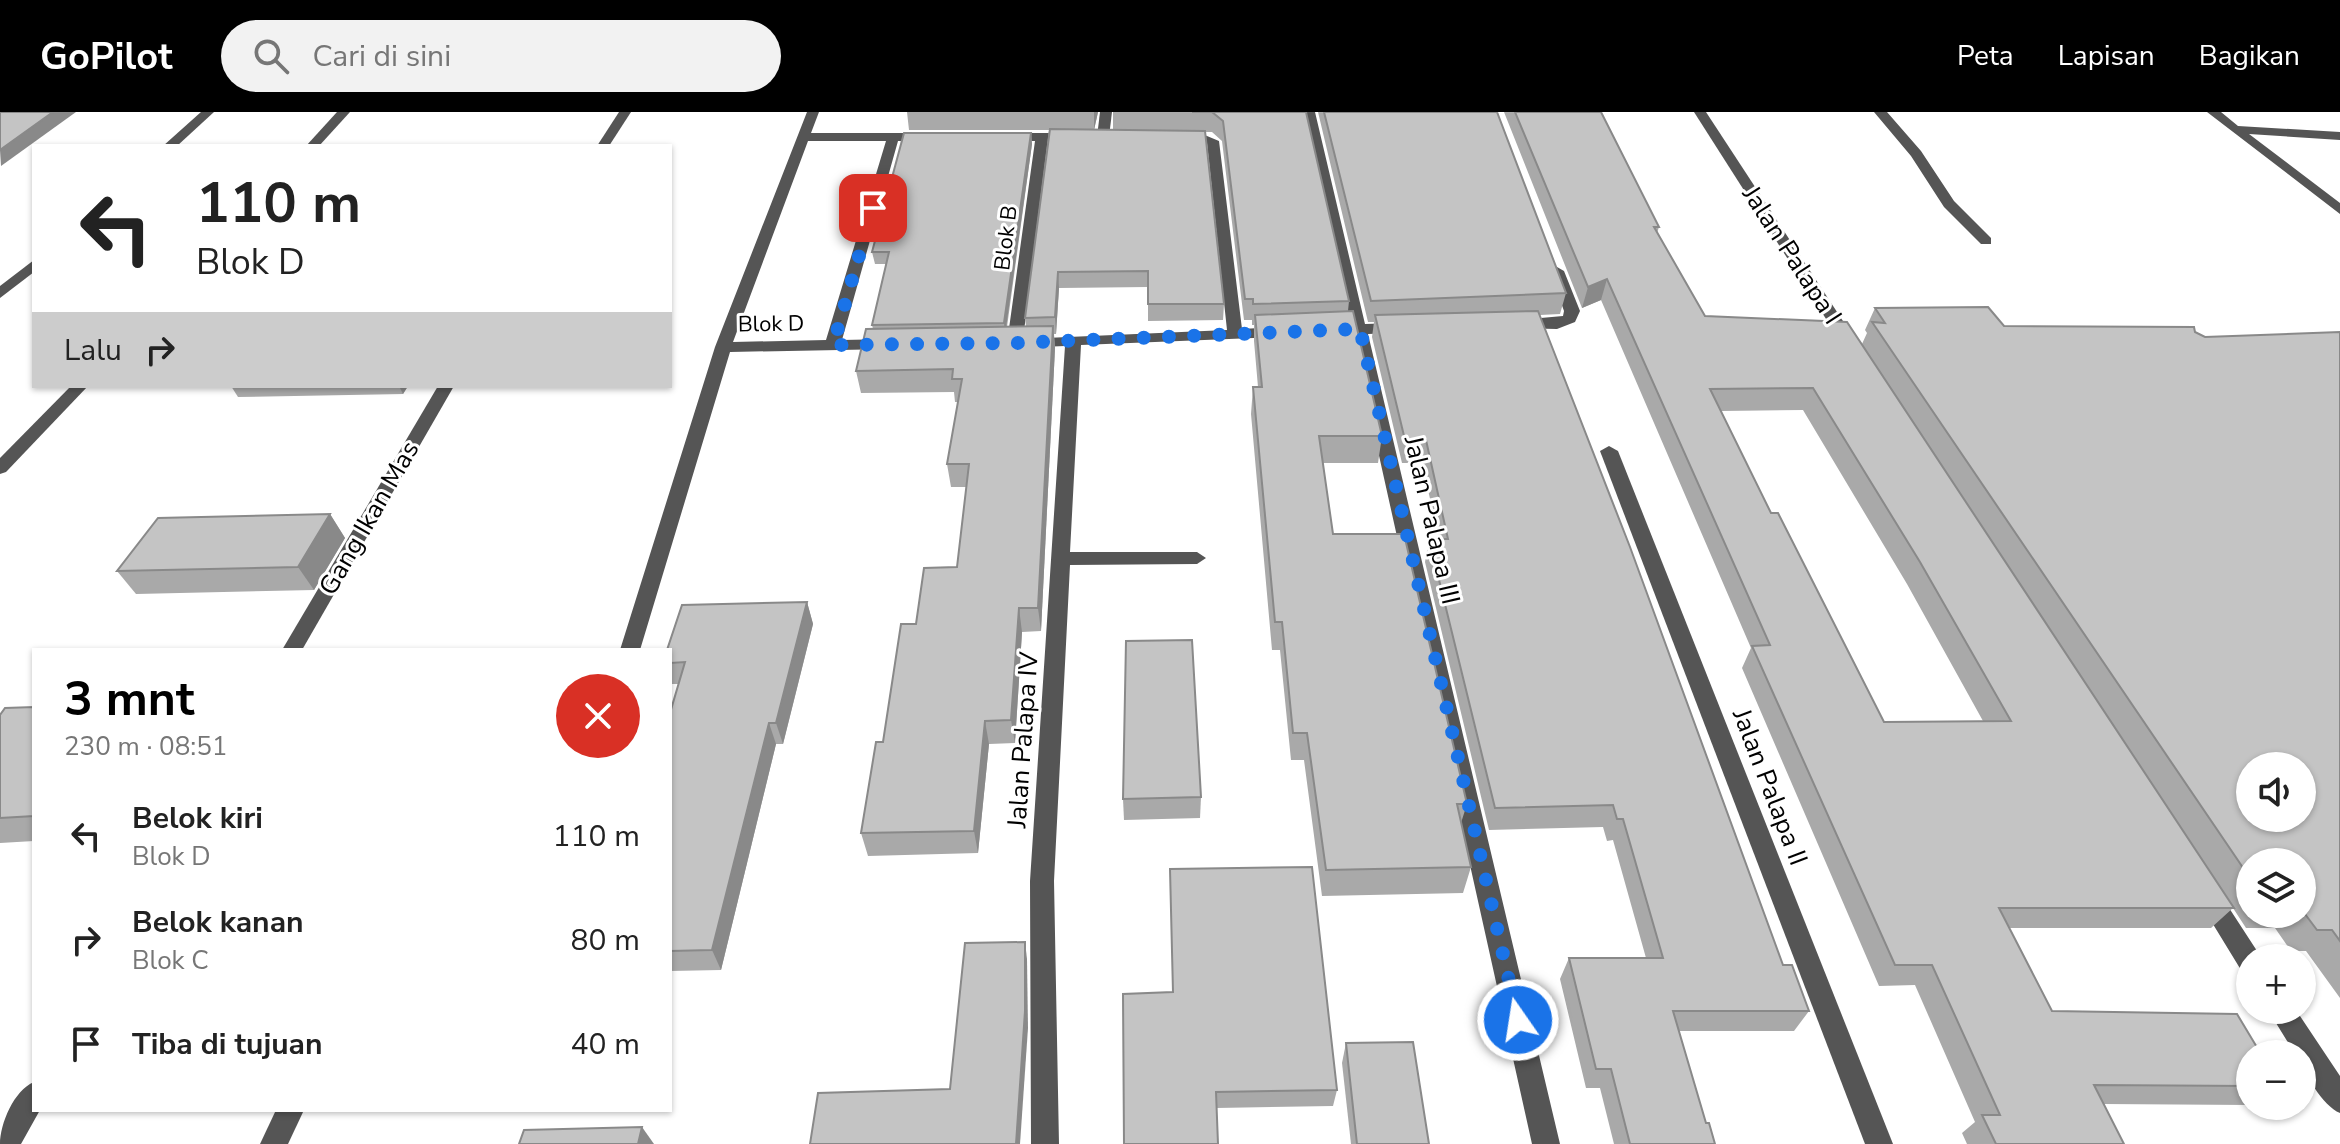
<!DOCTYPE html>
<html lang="id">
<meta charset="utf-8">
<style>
:root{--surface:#fff;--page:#f2f2f2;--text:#222;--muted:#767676;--accent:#000}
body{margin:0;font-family:"Nunito Sans",sans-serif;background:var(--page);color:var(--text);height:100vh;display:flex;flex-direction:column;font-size:30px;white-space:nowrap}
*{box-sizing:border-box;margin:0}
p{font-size:26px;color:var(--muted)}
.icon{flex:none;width:44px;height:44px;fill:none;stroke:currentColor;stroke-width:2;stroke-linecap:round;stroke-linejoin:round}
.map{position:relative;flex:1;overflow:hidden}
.side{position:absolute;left:32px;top:536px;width:640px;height:464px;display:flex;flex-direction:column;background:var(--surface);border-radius:0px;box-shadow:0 2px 6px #0004}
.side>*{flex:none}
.banner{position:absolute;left:32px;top:32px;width:640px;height:244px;border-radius:0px;box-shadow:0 2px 6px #0004;background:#fff;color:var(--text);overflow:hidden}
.tools{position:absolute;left:2236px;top:640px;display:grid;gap:16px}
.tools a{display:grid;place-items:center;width:80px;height:80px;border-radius:50%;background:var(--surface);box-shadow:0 2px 6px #0004;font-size:40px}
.pin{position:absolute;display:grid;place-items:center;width:68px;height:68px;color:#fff;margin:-34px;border-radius:16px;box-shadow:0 4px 12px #0006}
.me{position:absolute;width:88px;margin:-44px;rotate:347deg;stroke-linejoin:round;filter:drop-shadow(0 0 6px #0008)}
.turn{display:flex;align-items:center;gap:28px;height:168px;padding:0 32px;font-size:36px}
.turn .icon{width:104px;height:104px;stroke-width:2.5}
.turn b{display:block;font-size:56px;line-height:68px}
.then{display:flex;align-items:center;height:76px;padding:0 32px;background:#0003;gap:16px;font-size:30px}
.round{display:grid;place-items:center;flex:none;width:84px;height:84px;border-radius:42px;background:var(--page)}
.summary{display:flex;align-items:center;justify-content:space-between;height:136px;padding:0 32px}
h1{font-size:48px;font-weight:700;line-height:60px;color:var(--accent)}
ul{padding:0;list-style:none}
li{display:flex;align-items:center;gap:24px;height:104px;padding:0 32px}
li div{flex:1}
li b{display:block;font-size:30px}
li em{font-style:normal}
header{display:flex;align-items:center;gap:48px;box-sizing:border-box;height:112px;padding:0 40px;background:var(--accent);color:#fff}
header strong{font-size:38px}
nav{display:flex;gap:44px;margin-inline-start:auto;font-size:28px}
.search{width:560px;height:72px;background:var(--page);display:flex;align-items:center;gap:20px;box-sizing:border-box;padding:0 28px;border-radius:44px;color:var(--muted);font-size:30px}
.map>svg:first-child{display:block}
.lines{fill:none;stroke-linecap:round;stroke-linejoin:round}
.minor{fill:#555;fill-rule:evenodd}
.wall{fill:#a9a9a9;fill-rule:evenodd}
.shaded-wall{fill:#898989}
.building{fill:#c4c4c4;stroke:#898989;stroke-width:2;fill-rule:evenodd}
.route{stroke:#1a73e8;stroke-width:14;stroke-dasharray:0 25.2}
.labels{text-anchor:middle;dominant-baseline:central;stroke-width:6;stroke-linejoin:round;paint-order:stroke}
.far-street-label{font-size:22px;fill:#000;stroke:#fff}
.street-label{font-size:26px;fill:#000;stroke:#fff}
</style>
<header>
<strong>GoPilot</strong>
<div class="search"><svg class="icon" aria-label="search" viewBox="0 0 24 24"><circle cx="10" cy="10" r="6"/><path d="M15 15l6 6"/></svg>Cari di sini</div>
<nav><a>Peta</a><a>Lapisan</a><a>Bagikan</a></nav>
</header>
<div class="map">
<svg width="2340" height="1032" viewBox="0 0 2340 1032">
<rect width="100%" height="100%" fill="#fff"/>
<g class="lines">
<!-- minor -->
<g class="minor">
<path d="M 201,0 L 214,0 L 177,34 L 163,34 Z"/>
<path d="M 337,0 L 350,0 L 319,34 L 306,34 Z"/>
<path d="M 619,0 L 631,0 L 609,34 L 597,34 Z"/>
<path d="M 807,0 L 819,0 L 811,21 L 928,21 L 934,25 L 928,29 L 898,29 L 842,228 L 891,227 L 899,232 L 891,237 L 730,240 L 640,538 L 620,538 L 715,235 ZM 808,29 L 886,29 L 826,228 L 733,230 Z"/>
<path d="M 1100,0 L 1112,0 L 1109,25 L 1103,29 L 1097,25 Z"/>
<path d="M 1303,0 L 1315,0 L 1365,212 L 1398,211 L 1406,216 L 1398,221 L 1368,222 L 1560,1032 L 1532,1032 L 1352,222 L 1330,223 L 1322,218 L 1330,213 L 1350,213 Z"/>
<path d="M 1694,0 L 1706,0 L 1858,232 L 1856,235 L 1850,237 L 1842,232 Z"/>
<path d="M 1874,0 L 1887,0 L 1921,39 L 1954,89 L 1991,126 L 1991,132 L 1981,132 L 1944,95 L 1911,44 Z"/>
<path d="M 2207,0 L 2221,0 L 2238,14 L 2340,20 L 2340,28 L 2249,22 L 2340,91 L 2340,102 Z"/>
<path d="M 1195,19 L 1219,29 L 1242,217 L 1278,215 L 1286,220 L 1278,225 L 1081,233 L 1070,440 L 1197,440 L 1206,446 L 1197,452 L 1070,453 L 1054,769 L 1059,1032 L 1031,1032 L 1030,769 L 1065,234 L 1015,236 L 1007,231 L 1035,29 L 1004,29 L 998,25 L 1004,21 L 1076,21 L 1082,25 L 1076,29 L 1048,29 L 1023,227 L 1227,218 L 1207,31 L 1174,24 Z"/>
<path d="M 34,148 L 34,160 L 0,186 L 0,174 Z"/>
<path d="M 1557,155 L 1564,159 L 1580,199 L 1575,210 L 1557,217 L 1513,216 L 1513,210 L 1518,208 L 1563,204 L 1564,199 L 1550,159 Z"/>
<path d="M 71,274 L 88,274 L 6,360 L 0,362 L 0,346 Z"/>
<path d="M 438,274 L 454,274 L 302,538 L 282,538 Z"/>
<path d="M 1609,334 L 1618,339 L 1893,1032 L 1865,1032 L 1600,339 Z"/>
<path d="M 2209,776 L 2218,779 L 2259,842 L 2261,846 L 2250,846 L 2250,861 L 2241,858 L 2197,786 L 2200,779 Z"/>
<path d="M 2268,898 L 2296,898 L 2340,964 L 2340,1001 C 2323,994 2302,961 2302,942 L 2295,942 Z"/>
<path d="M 34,970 L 34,998 L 40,998 L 21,1032 L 0,1032 C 0,1012 14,978 34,970 Z"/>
<path d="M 276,998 L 304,998 L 288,1032 L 260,1032 Z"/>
</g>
</g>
<!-- wall -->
<g class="wall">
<path d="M 907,0 L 1098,0 L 1094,18 L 1113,18 L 1113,0 L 1306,0 L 1349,189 L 1348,199 L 1382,324 L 1378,351 L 1323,351 L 1333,422 L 1467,692 L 1461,711 L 1471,755 L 1463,781 L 1322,784 L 1304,648 L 1291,648 L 1280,538 L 1272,538 L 1251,302 L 1253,275 L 1258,275 L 1254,229 L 1254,213 L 1252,213 L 1252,208 L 1244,208 L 1222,29 L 1212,20 L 1205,20 L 1224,192 L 1223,208 L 1148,209 L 1148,175 L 1059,176 L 1056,222 L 1054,222 L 1055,236 L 1041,519 L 1022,520 L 1015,631 L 989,632 L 978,741 L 868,744 L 861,721 L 883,630 L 916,512 L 957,455 L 966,375 L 951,375 L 947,352 L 958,290 L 955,290 L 954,280 L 861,281 L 856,259 L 873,217 L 872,213 L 887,152 L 875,152 L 872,140 L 1031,21 L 1032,32 L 1007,215 L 1026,214 L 1025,206 L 1049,18 L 909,18 Z"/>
<path d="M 1318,0 L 1497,0 L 1566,181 L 1560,202 L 1540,203 L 1783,853 L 1809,899 L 1794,919 L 1679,919 L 1706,1011 L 1715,1032 L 1614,1032 L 1600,976 L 1586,976 L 1560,867 L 1569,846 L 1646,846 L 1613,728 L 1607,729 L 1603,715 L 1489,718 L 1425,450 L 1429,427 L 1439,427 L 1422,351 L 1402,351 L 1372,225 L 1374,210 L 1368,210 Z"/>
<path d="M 1504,0 L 1601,0 L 1659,115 L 1657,121 L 1705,204 L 1862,232 L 1867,221 L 1865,218 L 1875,196 L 2004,214 L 2195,220 L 2205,225 L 2340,220 L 2340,886 L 2306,839 L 2291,839 L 2275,816 L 2246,816 L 2233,796 L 2211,816 L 2009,816 L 2052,899 L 2250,974 L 2250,993 L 2103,992 L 2124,1032 L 1967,1032 L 1962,1021 L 1975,1010 L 1915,873 L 1879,874 L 1742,556 L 1751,536 L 1601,188 L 1582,196 ZM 1803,298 L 1907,472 L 1983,609 L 1884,610 L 1771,401 L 1721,299 ZM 2250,750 L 2302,750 L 2302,802 L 2250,802 Z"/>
<path d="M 231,274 L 408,274 L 403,282 L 238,285 Z"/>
<path d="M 330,402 L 345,426 L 314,478 L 136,482 L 117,459 Z"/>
<path d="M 807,490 L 813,512 L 783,632 L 776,632 L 721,858 L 670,859 L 670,601 L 679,572 L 672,572 L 670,568 L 670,538 Z"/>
<path d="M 34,595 L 34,729 L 0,731 L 0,603 Z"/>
<path d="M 1201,685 L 1200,706 L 1124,708 L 1123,687 Z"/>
<path d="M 1123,882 L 1337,978 L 1333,994 L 1216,996 Z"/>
<path d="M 1346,931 L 1429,1032 L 1351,1032 L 1342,951 Z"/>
</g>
<!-- shaded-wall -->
<g class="shaded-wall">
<path d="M 53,0 L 76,0 L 1,54 L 0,38 Z"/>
<path d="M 1094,0 L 1098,0 L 1094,18 Z"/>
<path d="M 1031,21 L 1032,32 L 1005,223 L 1004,211 Z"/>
<path d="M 1058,160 L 1059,176 L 1056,222 L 1055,205 Z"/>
<path d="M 1607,167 L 1601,188 L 1582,196 L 1588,175 Z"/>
<path d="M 1053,214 L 1055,236 L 1041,519 L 1038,496 Z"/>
<path d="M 399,274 L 408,274 L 403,282 Z"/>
<path d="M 330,402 L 345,426 L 314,478 L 298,455 Z"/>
<path d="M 807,490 L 813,512 L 783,632 L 776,611 Z"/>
<path d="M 1019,496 L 1022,520 L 1015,631 L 1011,608 Z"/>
<path d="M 985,609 L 989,632 L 978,741 L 974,719 Z"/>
<path d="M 769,611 L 776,632 L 721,858 L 712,838 Z"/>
<path d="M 1025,830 L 1027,847 L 1028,916 L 1020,1032 L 1016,1032 Z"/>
<path d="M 642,1015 L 654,1032 L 638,1032 Z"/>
</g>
<!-- building -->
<g class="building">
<path d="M 0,0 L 53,0 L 0,38 Z"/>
<path d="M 1192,0 L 1306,0 L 1349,189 L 1253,192 L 1253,187 L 1245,187 L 1223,9 L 1212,0 Z"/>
<path d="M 1324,0 L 1497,0 L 1566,181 L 1371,189 Z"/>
<path d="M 1515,0 L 1601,0 L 1659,115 L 1654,115 L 1705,204 L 1847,210 L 2234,796 L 1999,796 L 2052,899 L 2237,902 L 2261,942 L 2250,942 L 2250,974 L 2094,973 L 2124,1032 L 1996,1032 L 1982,1003 L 2000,1003 L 1932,853 L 1895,853 L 1752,534 L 1770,533 L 1607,167 L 1588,175 ZM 1813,276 L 1920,450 L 2011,609 L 1884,610 L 1778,401 L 1771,401 L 1710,277 Z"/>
<path d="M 1050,17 L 1205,19 L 1224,192 L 1148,192 L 1148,159 L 1058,160 L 1055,205 L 1025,206 Z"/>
<path d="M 904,21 L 1031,21 L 1004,211 L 872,213 L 889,140 L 872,140 Z"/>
<path d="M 1988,195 L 2004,214 L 2194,215 L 2195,220 L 2205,225 L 2340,220 L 2340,829 L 2332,818 L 2317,818 L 2302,798 L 2302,750 L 2250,750 L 2250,766 L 1872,210 L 1885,211 L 1875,196 ZM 2250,654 L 2302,654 L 2302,706 L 2250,706 Z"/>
<path d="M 1353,199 L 1382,324 L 1319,324 L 1333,422 L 1404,422 L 1467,692 L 1457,692 L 1471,755 L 1326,758 L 1307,621 L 1293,621 L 1282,510 L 1275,510 L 1253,275 L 1262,275 L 1255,203 Z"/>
<path d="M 1538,199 L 1630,435 L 1783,853 L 1792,853 L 1809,899 L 1673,899 L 1706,1011 L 1709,1011 L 1715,1032 L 1630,1032 L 1611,957 L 1596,957 L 1569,846 L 1663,846 L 1623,707 L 1617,707 L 1613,693 L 1495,696 L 1429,427 L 1448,427 L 1426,328 L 1405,328 L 1375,203 Z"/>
<path d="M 1053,214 L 1038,496 L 1019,496 L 1011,608 L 985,609 L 974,719 L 861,721 L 876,630 L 883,630 L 901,512 L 916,512 L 924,456 L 957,455 L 969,352 L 947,352 L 962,267 L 952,267 L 953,257 L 856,259 L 866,217 Z"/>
<path d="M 330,402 L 298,455 L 117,459 L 158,406 Z"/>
<path d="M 807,490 L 776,611 L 769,611 L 712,838 L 670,839 L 670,601 L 685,550 L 670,551 L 670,538 L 667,538 L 682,493 Z"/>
<path d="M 1192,528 L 1201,685 L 1123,687 L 1126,529 Z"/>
<path d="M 34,595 L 34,704 L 0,706 L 0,603 L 5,596 Z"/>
<path d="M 1312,755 L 1337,978 L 1216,980 L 1218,1032 L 1124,1032 L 1123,882 L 1173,880 L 1170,757 Z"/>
<path d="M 1025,830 L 1025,899 L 1016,1032 L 810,1032 L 818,981 L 950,977 L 965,831 Z"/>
<path d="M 1413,930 L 1429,1032 L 1357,1032 L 1346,931 Z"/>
<path d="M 642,1015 L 638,1032 L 519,1032 L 524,1018 Z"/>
</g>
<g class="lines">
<!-- route -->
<path class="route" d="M 873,96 L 833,233 L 1015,231 L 1360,217 L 1518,908"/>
</g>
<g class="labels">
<!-- far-street labels -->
<g class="far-street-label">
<text transform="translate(1006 126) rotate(-83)">Blok B</text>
<text transform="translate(771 212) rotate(-1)">Blok D</text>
</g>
<!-- street labels -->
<g class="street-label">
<text transform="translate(1792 143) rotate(57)">Jalan Palapa I</text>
<text transform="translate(369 406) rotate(-60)">Gang Ikan Mas</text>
<text transform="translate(1432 408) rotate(77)">Jalan Palapa III</text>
<text transform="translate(1023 628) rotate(-86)">Jalan Palapa IV</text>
<text transform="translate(1770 675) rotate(69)">Jalan Palapa II</text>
</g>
</g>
</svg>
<div class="tools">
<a><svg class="icon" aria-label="sound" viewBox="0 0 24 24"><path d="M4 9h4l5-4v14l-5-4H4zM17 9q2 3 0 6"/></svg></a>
<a><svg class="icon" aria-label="layers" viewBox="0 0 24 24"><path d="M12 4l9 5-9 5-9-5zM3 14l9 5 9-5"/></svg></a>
<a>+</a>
<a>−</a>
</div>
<div class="pin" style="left:873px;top:96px;background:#d93025"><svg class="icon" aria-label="arrive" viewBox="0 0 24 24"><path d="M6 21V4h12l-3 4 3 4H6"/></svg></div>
<svg class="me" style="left:1518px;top:908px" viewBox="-20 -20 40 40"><circle r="17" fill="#1a73e8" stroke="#fff" stroke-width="3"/><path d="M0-11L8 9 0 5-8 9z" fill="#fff"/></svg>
<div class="banner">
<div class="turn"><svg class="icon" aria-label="left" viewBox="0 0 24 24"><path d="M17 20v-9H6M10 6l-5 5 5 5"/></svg><div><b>110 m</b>Blok D</div></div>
<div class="then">Lalu<svg class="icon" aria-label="right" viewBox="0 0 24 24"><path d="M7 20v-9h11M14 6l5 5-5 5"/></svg></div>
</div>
<section class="side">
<div class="summary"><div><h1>3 mnt</h1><p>230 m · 08:51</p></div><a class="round" style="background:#d93025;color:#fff"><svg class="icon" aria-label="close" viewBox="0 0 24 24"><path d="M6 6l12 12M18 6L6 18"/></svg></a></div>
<ul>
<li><svg class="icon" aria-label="left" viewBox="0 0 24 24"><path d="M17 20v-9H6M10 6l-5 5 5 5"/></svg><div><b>Belok kiri</b><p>Blok D</p></div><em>110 m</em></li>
<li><svg class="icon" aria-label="right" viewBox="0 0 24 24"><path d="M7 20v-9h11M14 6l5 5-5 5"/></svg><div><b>Belok kanan</b><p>Blok C</p></div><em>80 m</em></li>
<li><svg class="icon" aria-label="arrive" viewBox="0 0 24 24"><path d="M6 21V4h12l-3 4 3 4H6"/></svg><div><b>Tiba di tujuan</b></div><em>40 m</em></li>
</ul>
</section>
</div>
